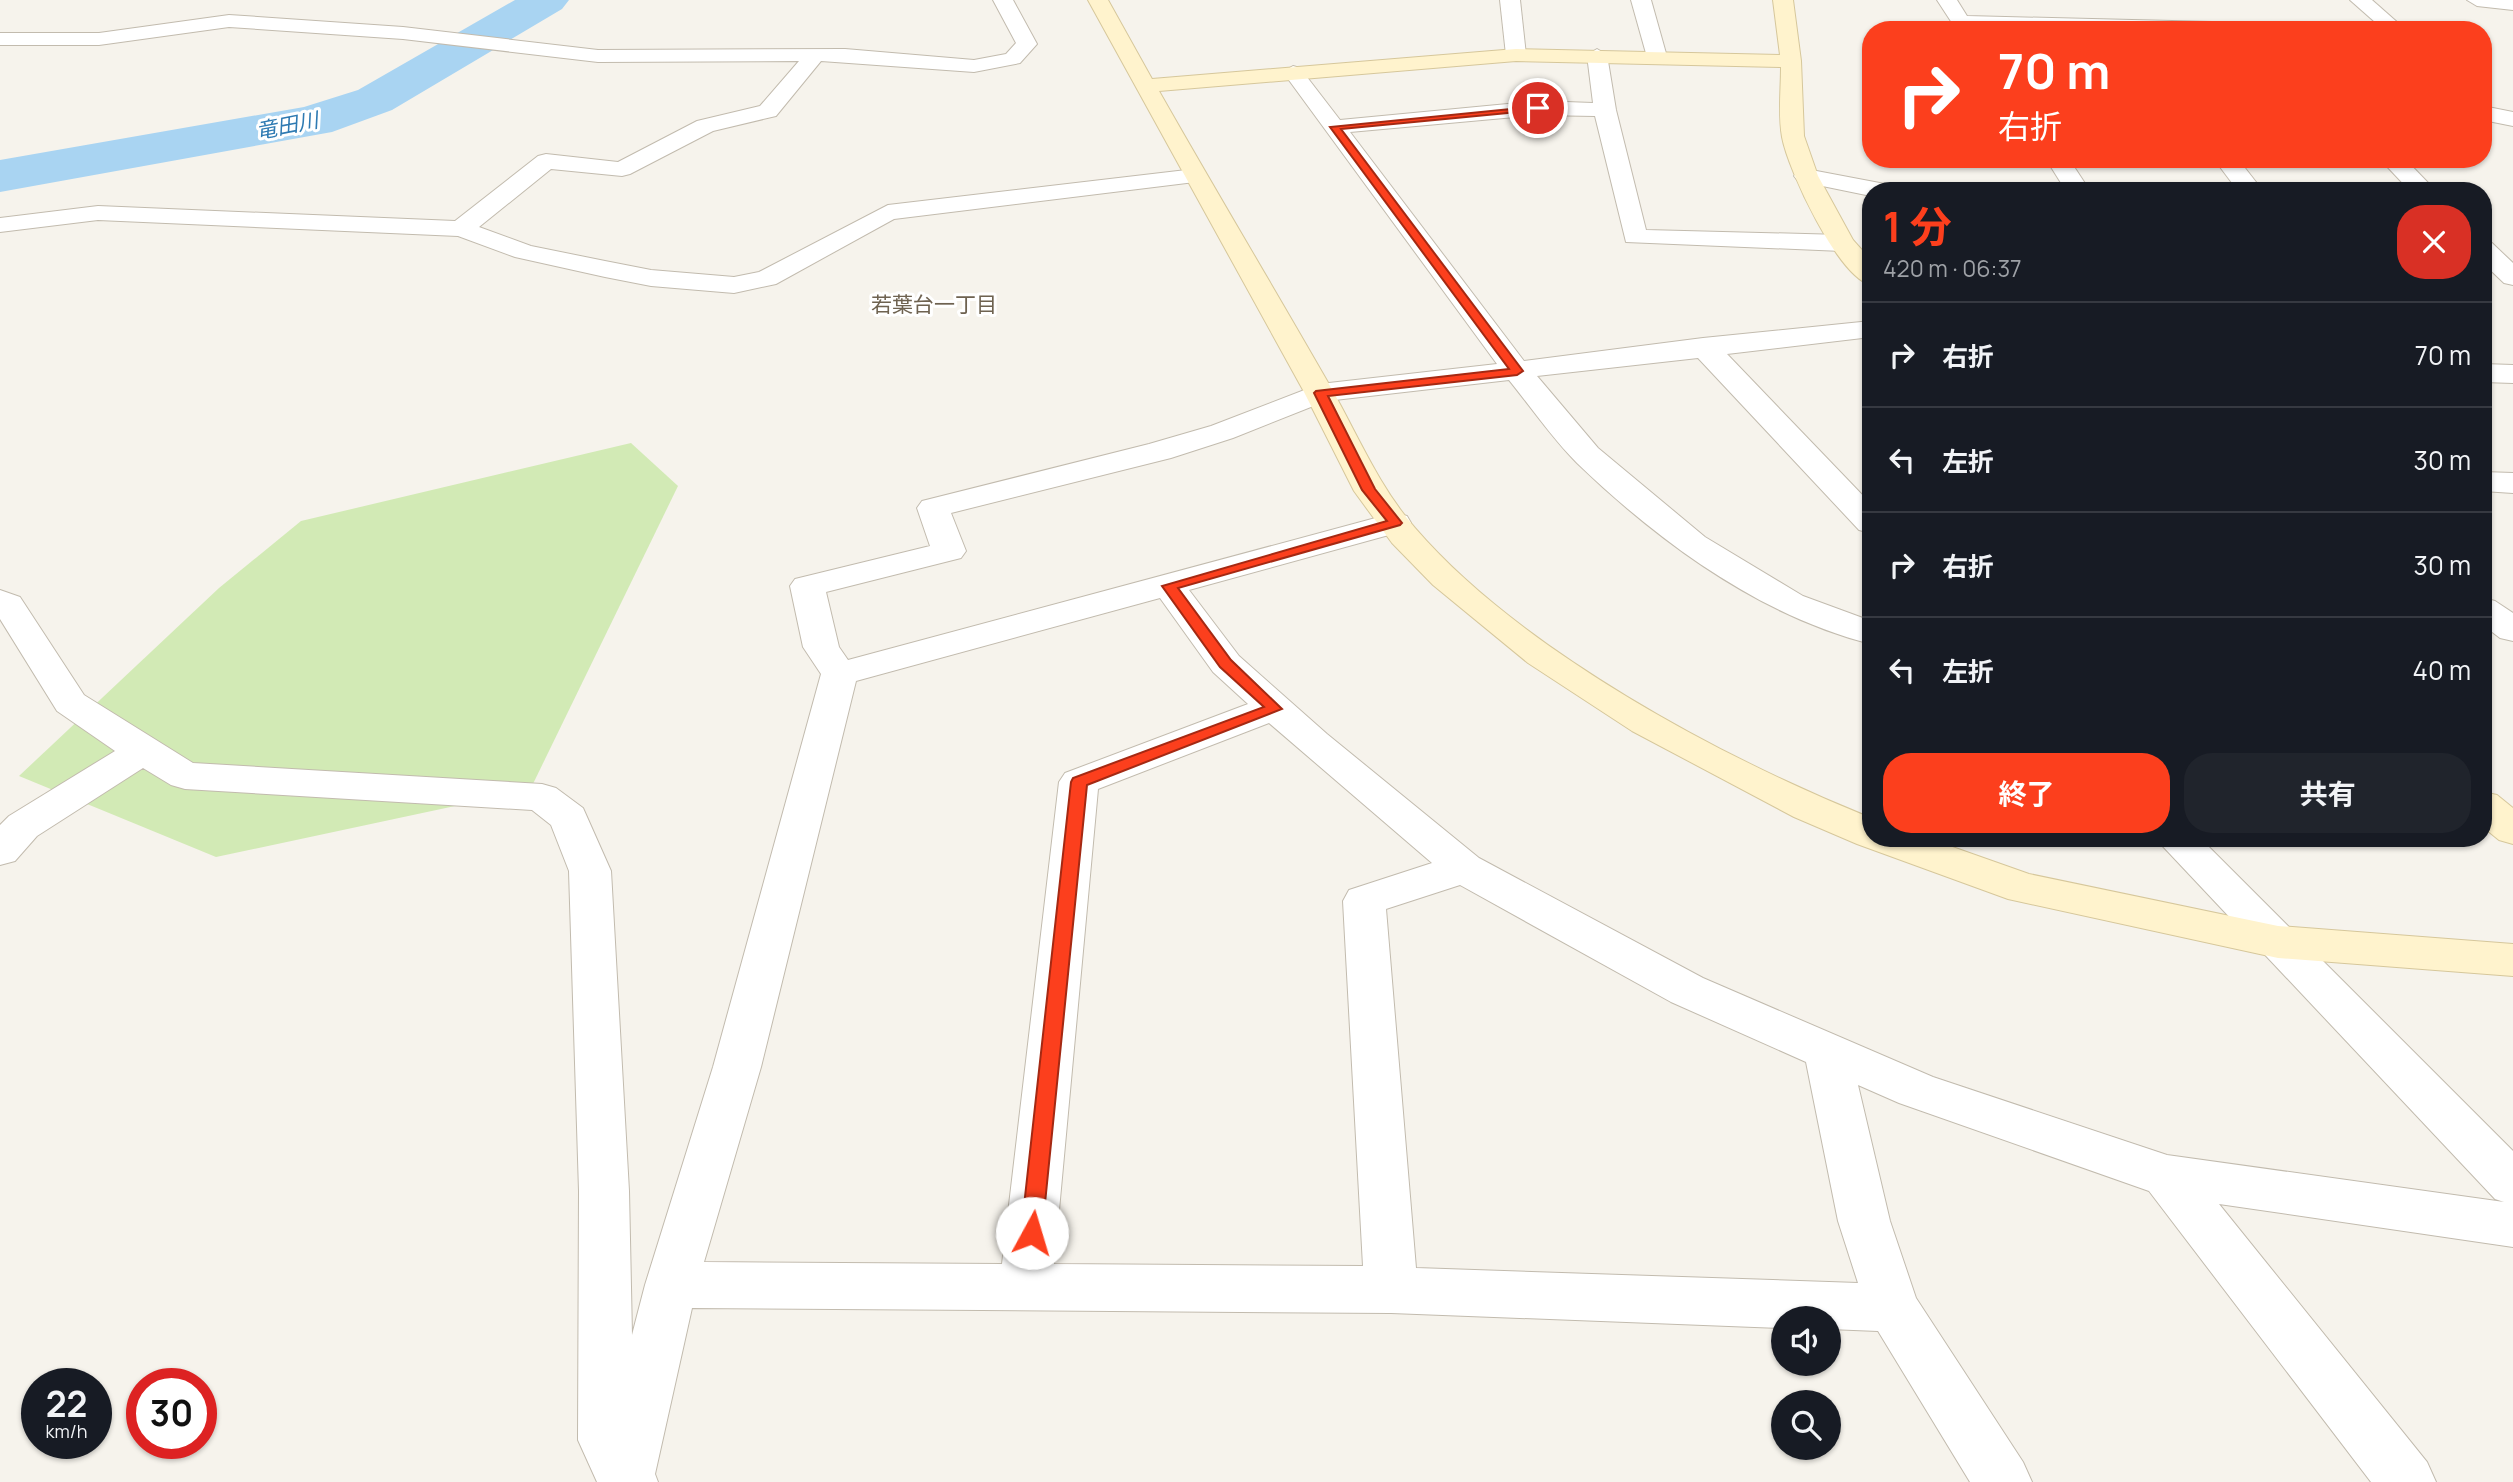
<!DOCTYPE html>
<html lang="ja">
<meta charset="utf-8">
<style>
:root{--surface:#171b24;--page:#20242c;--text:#f1f3f6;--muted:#9ea1a6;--line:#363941;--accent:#fc3f1d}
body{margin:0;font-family:Manrope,"Noto Sans JP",sans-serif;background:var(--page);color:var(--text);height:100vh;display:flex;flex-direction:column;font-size:26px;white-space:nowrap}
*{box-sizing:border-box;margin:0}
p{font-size:23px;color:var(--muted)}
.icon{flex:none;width:38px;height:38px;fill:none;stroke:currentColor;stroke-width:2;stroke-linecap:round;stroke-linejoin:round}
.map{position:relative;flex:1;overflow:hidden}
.details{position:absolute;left:1862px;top:182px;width:630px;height:665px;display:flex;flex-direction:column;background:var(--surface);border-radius:28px;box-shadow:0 2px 5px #0004}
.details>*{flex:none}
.banner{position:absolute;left:1862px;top:21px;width:630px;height:147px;border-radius:28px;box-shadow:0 2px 5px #0004;background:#fc3f1d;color:#fff;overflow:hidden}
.controls{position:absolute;left:1771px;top:1306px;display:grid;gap:14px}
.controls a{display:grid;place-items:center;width:70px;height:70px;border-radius:50%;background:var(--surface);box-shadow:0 2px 5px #0004;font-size:35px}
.speed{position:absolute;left:21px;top:1368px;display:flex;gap:14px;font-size:35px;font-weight:700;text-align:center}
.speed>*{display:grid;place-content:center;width:91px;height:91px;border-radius:50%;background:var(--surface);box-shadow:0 2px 5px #0004;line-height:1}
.speed small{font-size:18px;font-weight:400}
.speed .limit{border:10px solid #d22;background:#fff;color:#111}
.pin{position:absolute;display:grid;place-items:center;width:60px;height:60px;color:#fff;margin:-30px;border:4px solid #fff;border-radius:50%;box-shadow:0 2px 7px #0007}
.me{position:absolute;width:77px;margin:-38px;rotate:6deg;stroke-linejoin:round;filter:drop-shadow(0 0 5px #0008)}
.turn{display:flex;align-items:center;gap:24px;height:147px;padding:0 21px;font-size:32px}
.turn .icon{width:91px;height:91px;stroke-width:2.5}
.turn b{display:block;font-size:49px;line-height:60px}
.round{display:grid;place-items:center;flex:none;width:74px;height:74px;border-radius:28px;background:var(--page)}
.overview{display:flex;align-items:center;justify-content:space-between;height:119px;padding:0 21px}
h1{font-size:42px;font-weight:700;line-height:52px;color:var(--accent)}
.primary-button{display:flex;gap:14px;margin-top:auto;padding:14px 21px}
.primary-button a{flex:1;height:80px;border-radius:28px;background:var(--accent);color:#fff;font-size:28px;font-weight:700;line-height:80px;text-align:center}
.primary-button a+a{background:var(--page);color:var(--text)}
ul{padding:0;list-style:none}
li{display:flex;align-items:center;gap:21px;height:105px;padding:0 21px;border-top:2px solid var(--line)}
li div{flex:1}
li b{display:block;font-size:26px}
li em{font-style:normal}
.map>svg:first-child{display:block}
.green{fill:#d2eab5}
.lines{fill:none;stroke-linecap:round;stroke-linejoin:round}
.river{fill:#a9d4f2;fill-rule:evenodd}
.street-casing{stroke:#c2bbae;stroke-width:2}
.secondary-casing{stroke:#d6c79b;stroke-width:2}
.street{fill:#fff;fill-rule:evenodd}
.secondary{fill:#fff3cd;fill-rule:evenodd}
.route{fill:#fc3f1d;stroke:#a42913;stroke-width:2}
.labels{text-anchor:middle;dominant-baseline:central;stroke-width:6;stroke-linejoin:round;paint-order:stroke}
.far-water-label{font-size:21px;font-style:italic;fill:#2e7ab2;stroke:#fff}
.far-neighbourhood-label{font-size:21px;fill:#6e6250;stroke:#fff}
</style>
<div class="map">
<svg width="2513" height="1482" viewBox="0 0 2513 1482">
<rect width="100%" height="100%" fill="#f6f3ec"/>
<!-- green -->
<path class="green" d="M 631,443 L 678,486 L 530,790 L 216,857 L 19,776 L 219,588 L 301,521 Z"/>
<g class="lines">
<!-- river -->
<path class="river" d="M 515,0 L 569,0 L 562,9 L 392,110 L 332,132 L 0,192 L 0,160 L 304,107 L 358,90 Z"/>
<defs>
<g id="street">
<path d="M 993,0 L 1013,0 L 1037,44 L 1020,63 L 974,72 L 821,61 L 776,116 L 713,131 L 630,174 L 622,176 L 551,169 L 479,227 L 531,246 L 605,261 L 651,270 L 734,277 L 759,272 L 888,205 L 1195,169 L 1203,171 L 1207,176 L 1203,181 L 894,219 L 776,284 L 734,293 L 651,286 L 605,277 L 515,257 L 458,236 L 98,220 L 0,232 L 0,218 L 98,206 L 455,221 L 538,156 L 546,154 L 618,162 L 697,121 L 760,106 L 799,61 L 598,62 L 403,39 L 229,27 L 99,45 L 0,45 L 0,33 L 99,33 L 229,15 L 403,27 L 598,50 L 845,49 L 974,60 L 1006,54 L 1016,43 Z"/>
<path d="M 1500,0 L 1520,0 L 1526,55 L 1523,59 L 1509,59 L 1506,55 Z"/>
<path d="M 1631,0 L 1651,0 L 1667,57 L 1664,61 L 1657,63 L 1647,57 Z"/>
<path d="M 1937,0 L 1957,0 L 1967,16 L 2252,23 L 2262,29 L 1961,28 L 1954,26 Z"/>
<path d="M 2350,0 L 2372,0 L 2406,30 L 2384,30 Z"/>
<path d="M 2467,0 L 2513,0 L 2513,10 L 2477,6 Z"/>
<path d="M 1597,49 L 1607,55 L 1616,110 L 1646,230 L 1842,235 L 1851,238 L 1855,243 L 1851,248 L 1842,251 L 1626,242 L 1595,116 L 1538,115 L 1350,132 L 1524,361 L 1703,338 L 1871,321 L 1871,337 L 1727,354 L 1871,504 L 1871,533 L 1859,530 L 1698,358 L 1537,376 L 1598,448 L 1705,537 L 1803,596 L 1871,621 L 1871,644 C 1760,616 1658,541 1577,463 C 1552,438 1531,407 1509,380 L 1326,401 L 1233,438 L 1171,458 L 951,513 L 966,551 L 961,558 L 826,592 L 839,647 L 848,660 L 1383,516 L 1395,513 L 1407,516 L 1411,523 L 1407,530 L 1189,590 L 1239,656 L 1327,734 L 1479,858 L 1703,978 L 1933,1077 L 2167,1155 L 2504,1202 L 2495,1199 L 2155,838 L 2200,838 L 2513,1151 L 2513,1247 L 2219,1204 L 2427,1462 L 2436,1482 L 2371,1482 L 2149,1191 L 1899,1103 L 1858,1085 L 1890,1221 L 1916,1298 L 2023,1462 L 2032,1482 L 1970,1482 L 1878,1331 L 1829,1329 L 1829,1318 L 1783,1318 L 1783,1328 L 1391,1313 L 692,1308 L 655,1474 L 658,1482 L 597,1482 L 578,1440 L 579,1191 L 569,871 L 551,825 L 532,810 L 185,789 L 171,785 L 143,768 L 37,836 L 15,861 L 0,865 L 0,825 L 9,816 L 115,751 L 57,711 L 0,619 L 0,590 L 20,597 L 84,695 L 193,763 L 542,784 L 556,788 L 583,808 L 611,871 L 629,1191 L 632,1335 L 645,1285 L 713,1067 L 821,674 L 803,647 L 790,586 L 795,579 L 930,546 L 917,508 L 922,501 L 1149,444 L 1211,426 L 1320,384 L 1497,364 L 1283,72 L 1293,66 L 1300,68 L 1340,120 L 1538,101 L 1593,103 L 1587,55 ZM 1160,598 L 1213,672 L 1248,704 L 1065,773 L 1059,782 L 1002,1264 L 704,1262 L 761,1067 L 856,681 ZM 1269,723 L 1432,863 L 1349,890 L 1343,901 L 1363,1266 L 1054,1264 L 1098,789 ZM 1460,885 L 1671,1002 L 1806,1062 L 1838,1221 L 1858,1283 L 1416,1268 L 1386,909 Z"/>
<path d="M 2483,106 L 2513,112 L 2513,126 L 2483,120 Z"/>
<path d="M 2046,159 L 2069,159 L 2090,191 L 2066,191 Z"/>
<path d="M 2214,159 L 2238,159 L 2263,191 L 2238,191 Z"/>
<path d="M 2380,159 L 2405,159 L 2436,191 L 2410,191 Z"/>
<path d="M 1806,169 L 1885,184 L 1894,186 L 1897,191 L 1871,191 L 1871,196 L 1798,181 L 1794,176 L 1798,171 Z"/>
<path d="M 2483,240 L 2492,243 L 2513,263 L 2513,285 L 2504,283 L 2483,263 Z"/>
<path d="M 2483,364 L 2513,365 L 2513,383 L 2483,382 Z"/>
<path d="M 2483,472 L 2513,473 L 2513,493 L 2483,491 Z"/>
<path d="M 2483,598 L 2495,601 L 2513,613 L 2513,641 L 2500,638 L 2483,625 Z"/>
</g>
<g id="secondary">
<path d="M 1088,0 L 1108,0 L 1152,79 L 1516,49 L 1780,55 L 1773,0 L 1793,0 L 1801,61 L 1804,136 L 1818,176 L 1853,240 L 1871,260 L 1871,285 C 1838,277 1788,170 1782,137 C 1778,115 1781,89 1781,67 L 1516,61 L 1159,91 C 1214,188 1271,283 1326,379 C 1356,430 1376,483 1415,528 C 1520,650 1722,758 1871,818 L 1871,838 L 1927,838 L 2029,874 L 2278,926 L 2513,944 L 2513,976 L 2278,958 L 2008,899 L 1857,844 L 1794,817 L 1632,731 L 1528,663 L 1433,585 L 1392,543 L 1354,491 L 1303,390 Z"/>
<path d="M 2483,792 L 2497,795 L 2513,808 L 2513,844 L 2499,840 L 2483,827 Z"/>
</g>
</defs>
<!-- street casing -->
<use href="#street" class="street-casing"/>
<!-- secondary casing -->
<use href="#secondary" class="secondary-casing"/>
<!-- street -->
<use href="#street" class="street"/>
<!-- secondary -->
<use href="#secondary" class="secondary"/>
</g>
<!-- route -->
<path class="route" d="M 1541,106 L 1538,110 L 1341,129 L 1523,371 L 1517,375 L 1328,396 L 1375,489 L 1402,523 L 1400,525 L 1178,588 L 1231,660 L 1282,709 L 1087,785 L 1042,1233 L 1039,1240 L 1032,1243 L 1024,1240 L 1021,1233 L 1071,782 L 1073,778 L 1264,707 L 1220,667 L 1162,586 L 1387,521 L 1362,490 L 1314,393 L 1316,391 L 1509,369 L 1330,127 Z"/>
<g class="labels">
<!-- far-water labels -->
<g class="far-water-label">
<text transform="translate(287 125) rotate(-11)">竜田川</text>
</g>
<!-- far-neighbourhood labels -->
<g class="far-neighbourhood-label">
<text x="934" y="304">若葉台一丁目</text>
</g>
</g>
</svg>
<div class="controls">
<a><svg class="icon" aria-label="sound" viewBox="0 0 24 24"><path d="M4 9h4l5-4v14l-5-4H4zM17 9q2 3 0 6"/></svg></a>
<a><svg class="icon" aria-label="search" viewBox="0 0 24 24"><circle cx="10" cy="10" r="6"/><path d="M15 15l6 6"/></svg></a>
</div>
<div class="speed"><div>22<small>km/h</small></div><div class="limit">30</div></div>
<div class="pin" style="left:1538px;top:108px;background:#d93025"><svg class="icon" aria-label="arrive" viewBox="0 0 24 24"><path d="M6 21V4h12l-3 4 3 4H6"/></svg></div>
<svg class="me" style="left:1032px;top:1233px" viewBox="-20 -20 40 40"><circle r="19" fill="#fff"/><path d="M0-13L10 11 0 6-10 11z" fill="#fc3f1d"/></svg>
<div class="banner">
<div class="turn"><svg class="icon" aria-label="right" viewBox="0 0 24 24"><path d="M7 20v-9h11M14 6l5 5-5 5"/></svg><div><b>70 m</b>右折</div></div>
</div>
<section class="details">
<div class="overview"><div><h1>1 分</h1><p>420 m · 06:37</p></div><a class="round" style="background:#d93025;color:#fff"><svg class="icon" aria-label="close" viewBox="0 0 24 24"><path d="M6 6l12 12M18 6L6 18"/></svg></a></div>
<ul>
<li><svg class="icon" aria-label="right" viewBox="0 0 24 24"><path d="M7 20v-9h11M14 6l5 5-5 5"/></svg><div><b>右折</b></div><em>70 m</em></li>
<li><svg class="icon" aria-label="left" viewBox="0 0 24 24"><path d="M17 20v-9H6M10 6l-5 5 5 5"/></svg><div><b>左折</b></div><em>30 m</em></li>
<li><svg class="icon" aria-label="right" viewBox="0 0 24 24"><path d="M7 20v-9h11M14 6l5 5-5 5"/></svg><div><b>右折</b></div><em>30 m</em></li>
<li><svg class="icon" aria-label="left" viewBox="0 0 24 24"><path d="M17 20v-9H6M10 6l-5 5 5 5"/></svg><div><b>左折</b></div><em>40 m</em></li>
</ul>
<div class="primary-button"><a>終了</a><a>共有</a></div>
</section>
</div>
